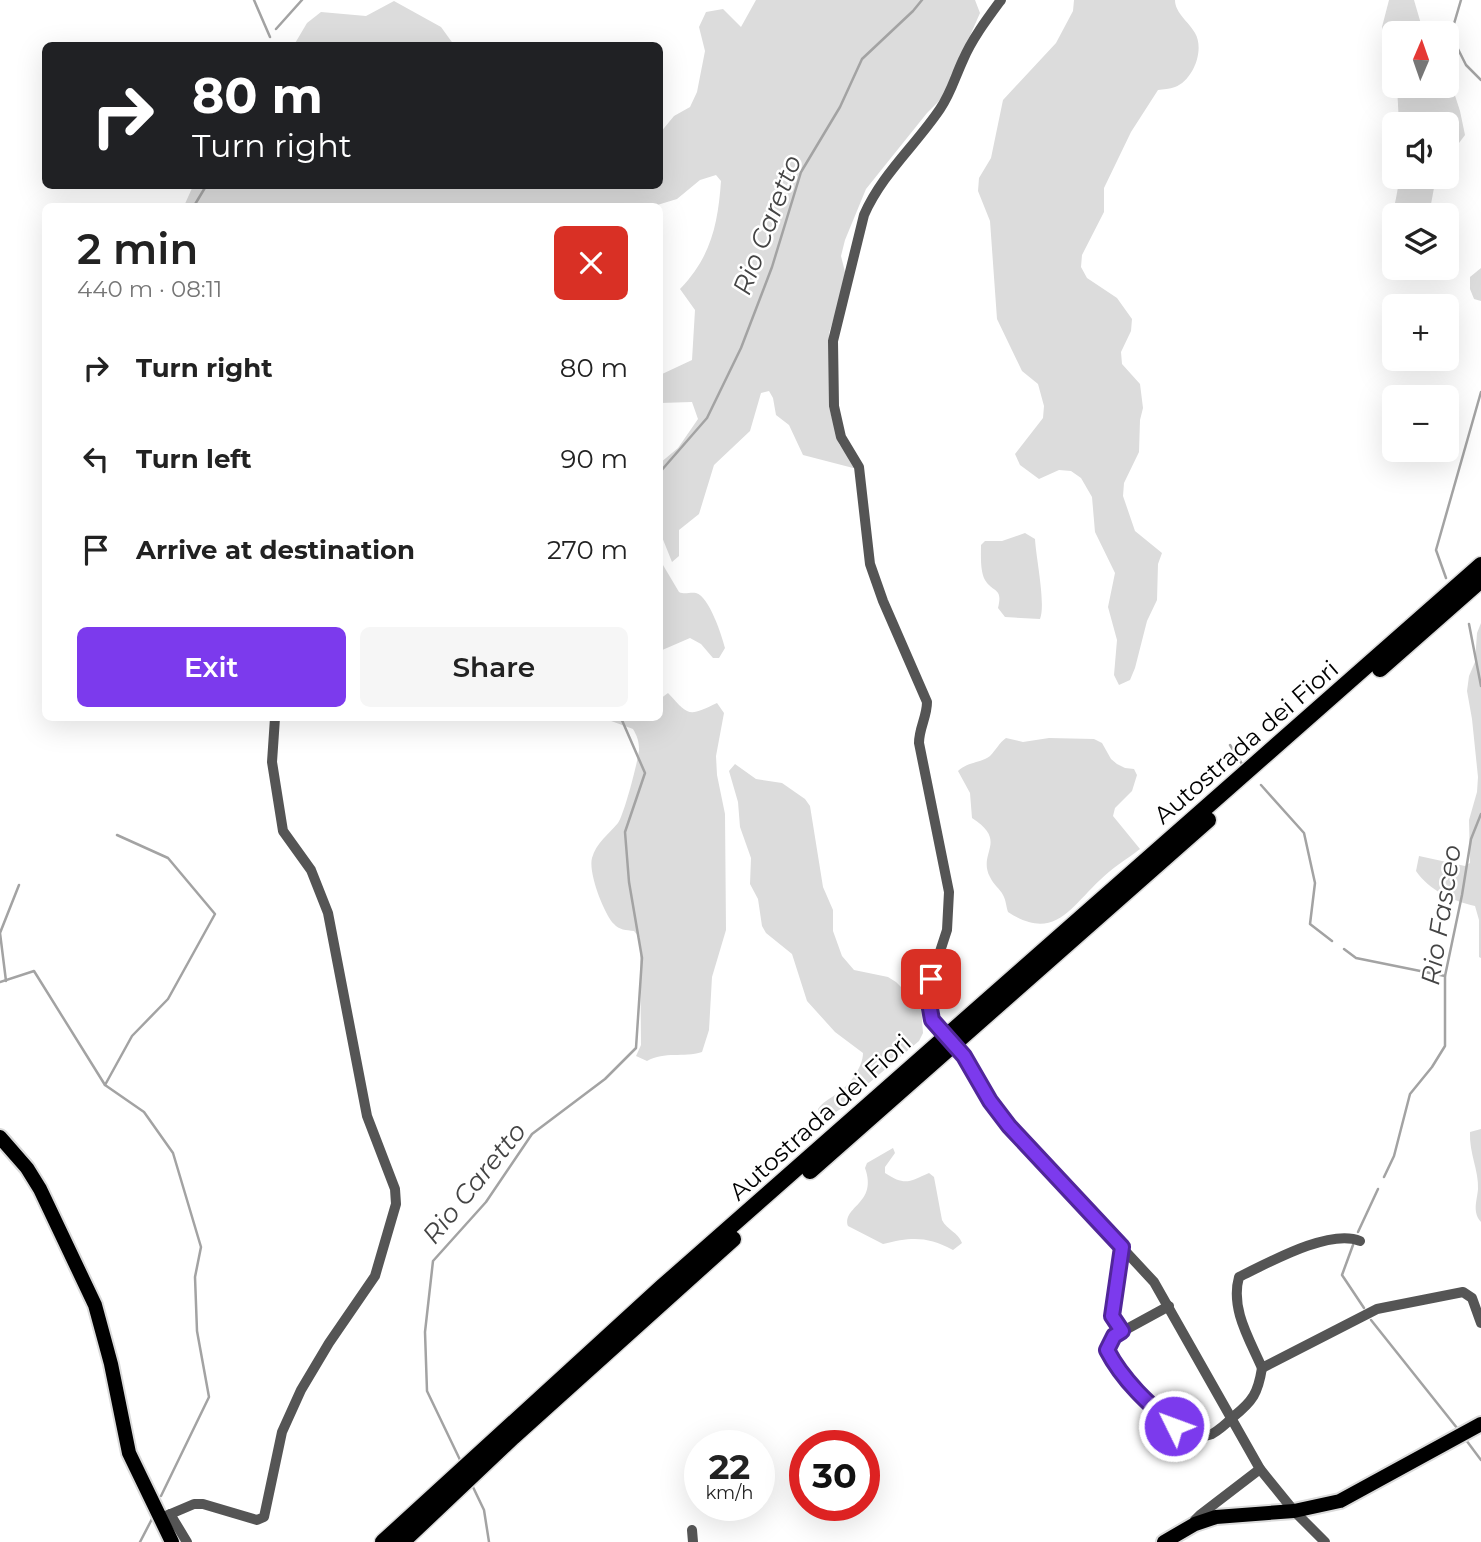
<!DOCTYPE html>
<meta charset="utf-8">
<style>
:root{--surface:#fff;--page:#f6f6f6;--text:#222;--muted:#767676;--accent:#7c3aed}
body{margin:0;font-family:Montserrat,sans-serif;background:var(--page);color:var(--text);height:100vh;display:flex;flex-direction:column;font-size:26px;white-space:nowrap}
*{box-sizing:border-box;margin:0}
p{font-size:23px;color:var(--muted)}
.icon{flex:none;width:38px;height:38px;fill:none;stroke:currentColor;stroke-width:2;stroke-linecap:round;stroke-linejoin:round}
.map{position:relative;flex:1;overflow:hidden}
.details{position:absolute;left:42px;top:203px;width:621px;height:518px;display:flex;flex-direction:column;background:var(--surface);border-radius:10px;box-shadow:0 7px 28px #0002}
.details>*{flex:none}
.hud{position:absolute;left:42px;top:42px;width:621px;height:147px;border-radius:10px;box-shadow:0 7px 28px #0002;background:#202124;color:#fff;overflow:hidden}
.needle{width:46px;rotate:2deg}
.fabs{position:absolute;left:1382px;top:21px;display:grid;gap:14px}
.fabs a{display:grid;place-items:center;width:77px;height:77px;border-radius:10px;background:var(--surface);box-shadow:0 7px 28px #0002;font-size:35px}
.speed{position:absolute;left:684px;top:1430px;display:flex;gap:14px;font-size:35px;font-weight:700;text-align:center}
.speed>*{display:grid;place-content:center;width:91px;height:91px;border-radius:50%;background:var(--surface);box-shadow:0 7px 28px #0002;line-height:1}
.speed small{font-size:18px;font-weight:400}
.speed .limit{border:10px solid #d22;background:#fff;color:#111}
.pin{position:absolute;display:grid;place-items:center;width:60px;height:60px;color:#fff;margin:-30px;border-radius:14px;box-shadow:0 4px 10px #0006}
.me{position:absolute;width:77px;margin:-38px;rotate:312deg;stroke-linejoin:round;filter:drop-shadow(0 0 5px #0008)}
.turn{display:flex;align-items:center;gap:24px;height:147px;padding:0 35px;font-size:32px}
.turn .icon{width:91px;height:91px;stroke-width:2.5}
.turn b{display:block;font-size:49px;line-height:60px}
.round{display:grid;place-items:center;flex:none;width:74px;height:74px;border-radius:10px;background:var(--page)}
.headline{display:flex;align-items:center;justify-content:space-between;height:119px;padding:0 35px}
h1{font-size:42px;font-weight:600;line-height:52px}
.button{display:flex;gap:14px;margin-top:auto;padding:14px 35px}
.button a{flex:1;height:80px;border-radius:10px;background:var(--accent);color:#fff;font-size:28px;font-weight:600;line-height:80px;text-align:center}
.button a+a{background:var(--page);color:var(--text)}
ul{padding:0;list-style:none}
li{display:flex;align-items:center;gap:21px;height:91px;padding:0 35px}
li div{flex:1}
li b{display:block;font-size:26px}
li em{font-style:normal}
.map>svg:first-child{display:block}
.green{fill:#dcdcdc}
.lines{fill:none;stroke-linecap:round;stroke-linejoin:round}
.stream{stroke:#a3a3a3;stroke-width:2.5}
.major-casing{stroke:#dbdbdb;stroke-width:18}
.highway-casing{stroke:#dbdbdb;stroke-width:19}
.minor{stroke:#555;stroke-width:10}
.major{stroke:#000;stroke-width:14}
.highway{stroke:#000;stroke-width:16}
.minor-bridge{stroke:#555;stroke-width:10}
.route-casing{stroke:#51269a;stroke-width:18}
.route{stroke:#7c3aed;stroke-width:12}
.labels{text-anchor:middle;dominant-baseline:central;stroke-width:5;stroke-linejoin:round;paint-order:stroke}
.street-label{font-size:24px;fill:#000;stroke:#fff}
.water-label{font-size:26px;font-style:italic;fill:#444;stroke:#fff}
</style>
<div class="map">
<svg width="1481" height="1542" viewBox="0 0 1481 1542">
<rect width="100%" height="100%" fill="#fff"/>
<!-- green -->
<g class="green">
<path d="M 756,0 L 975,0 L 980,13 L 943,97 L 927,113 L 866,189 L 845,240 L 841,256 L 845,272 L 840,299 L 829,333 L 829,407 L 839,444 L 857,469 L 803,455 L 789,425 L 776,415 L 773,398 L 769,391 L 761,393 L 750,431 L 714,465 L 699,514 L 679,530 L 679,556 L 672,562 L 660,532 L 660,463 L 678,448 L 698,419 L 692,402 L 660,403 L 660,375 L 692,360 L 695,310 L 680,289 C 711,257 718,224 721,181 L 716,175 L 700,180 L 677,199 L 654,206 L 184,206 L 193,186 L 660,186 L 660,133 L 674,116 L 690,107 L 697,92 L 705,51 L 699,27 L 706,12 L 723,9 L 741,27 Z"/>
<path d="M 1074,0 L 1175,0 C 1175,13 1189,22 1195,33 C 1205,50 1193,80 1175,87 C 1170,89 1163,89 1158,90 L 1131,132 L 1104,188 L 1104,212 L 1082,255 L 1081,267 L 1087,278 L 1117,298 L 1132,319 L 1131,331 L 1121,352 L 1122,364 L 1140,384 L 1143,408 L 1140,420 L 1139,452 L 1124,483 L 1123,496 L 1135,531 L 1162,553 L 1158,564 L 1157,600 L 1147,621 L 1135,668 L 1130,680 L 1119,685 L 1114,675 L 1117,640 L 1108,607 L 1115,573 L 1095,532 L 1092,497 L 1081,478 L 1071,471 L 1059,470 L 1039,479 L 1020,465 L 1015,454 L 1043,418 L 1044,406 L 1038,384 L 1022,371 L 997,319 L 990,221 L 978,191 L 979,178 L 991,158 L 1003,100 L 1056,43 L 1073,11 Z"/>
<path d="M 1389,0 L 1414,0 L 1421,24 L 1427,33 L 1395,33 L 1395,66 L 1382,27 Z"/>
<path d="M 394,1 L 441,27 L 454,45 L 294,45 L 307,23 L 321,12 L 366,16 Z"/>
<path d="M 1447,71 L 1460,111 L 1465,135 L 1447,159 L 1447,124 L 1399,124 L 1397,86 L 1447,86 Z"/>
<path d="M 1399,177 L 1436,177 L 1429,215 L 1395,215 L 1395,236 L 1390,234 C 1391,215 1398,196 1399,177 Z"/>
<path d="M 1481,268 L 1481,301 L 1474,299 L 1470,289 L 1470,277 Z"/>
<path d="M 1025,533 L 1035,539 C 1036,558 1046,604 1040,619 L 1005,617 L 998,608 C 1003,587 994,594 985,580 C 980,571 981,555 981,545 L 985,541 L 1002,541 Z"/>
<path d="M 660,560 L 679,592 C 685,595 689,592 696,593 C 709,596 722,636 725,648 L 719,658 L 713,658 L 701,644 L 690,638 L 660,651 Z"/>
<path d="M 1481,623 L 1481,958 L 1479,957 L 1479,920 L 1475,906 C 1452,901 1429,890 1416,871 L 1419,856 L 1465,866 L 1470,863 L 1469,820 L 1477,792 L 1478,777 L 1472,719 L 1467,691 L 1469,676 L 1475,662 L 1477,633 Z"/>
<path d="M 668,693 C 689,716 688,717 717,703 L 724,713 L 716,756 L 717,775 L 725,814 L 726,930 L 712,977 L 709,1030 L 702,1052 C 683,1058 665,1051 647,1061 L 636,1056 L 641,1045 L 640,938 L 634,931 C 626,930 619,930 614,924 C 604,914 588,872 592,858 C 596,843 609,834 618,823 C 624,815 638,761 639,750 C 639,741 637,736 633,729 L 603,718 L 660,718 L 660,699 Z"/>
<path d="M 1006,738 L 1023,742 L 1049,738 L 1094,739 L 1102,743 L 1111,759 L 1117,764 L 1125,768 L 1134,769 L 1137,775 L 1132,791 L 1115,808 L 1113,816 L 1140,849 C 1127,859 1112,868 1100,880 C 1070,908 1054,942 1008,912 C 1006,906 1006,900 1003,895 C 1000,889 993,884 990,877 C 977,852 1009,842 972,818 L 970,793 L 958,771 C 967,762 981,763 990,756 C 996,750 999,743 1006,738 Z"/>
<path d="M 735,764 L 756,779 L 782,783 L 805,799 L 810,806 L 823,887 L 833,910 L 833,931 L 842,956 L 854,970 L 888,977 L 896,982 L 921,1007 L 923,1033 L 919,1041 L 863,1088 L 844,1107 L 829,1116 L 820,1117 L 818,1109 C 823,1102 828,1100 835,1095 C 848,1087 863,1068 863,1053 L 835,1032 L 807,1001 L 792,954 L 766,933 L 762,926 L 758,899 L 750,884 L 751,858 L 740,827 L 738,802 L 729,771 Z"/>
<path d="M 1481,1129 L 1481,1222 C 1472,1212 1477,1201 1478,1189 C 1479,1171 1469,1153 1470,1132 Z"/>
<path d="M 893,1148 L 895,1153 L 885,1167 L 885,1173 C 905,1186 909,1182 929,1173 L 934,1177 L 942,1220 C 947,1230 958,1232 962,1243 L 953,1250 C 927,1236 911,1237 883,1244 L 848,1226 C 842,1206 878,1204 865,1168 L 867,1163 Z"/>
</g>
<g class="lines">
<!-- stream -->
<g class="stream">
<path d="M 254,0 L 270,37"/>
<path d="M 276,29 L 302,0"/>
<path d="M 1451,34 L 1461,0"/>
<path d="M 1457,47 L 1466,65 L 1481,80"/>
<path d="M 194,206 L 206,186"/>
<path d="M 660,472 L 707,418 L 741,348 L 772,267 L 801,172 L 840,107 L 862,59 L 913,11 L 922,0"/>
<path d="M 1446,578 L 1436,550 L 1481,392"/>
<path d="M 1469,624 L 1481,686"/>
<path d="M 1230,745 L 1242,764"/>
<path d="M 1261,785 L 1304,833 L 1315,883 L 1310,924 L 1332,941"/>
<path d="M 1344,949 L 1356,958 L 1445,976"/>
<path d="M 6,981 L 0,933 L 19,885"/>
<path d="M 0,982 L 34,971 L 105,1085 L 144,1112 L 173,1153 L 201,1247 L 195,1277 L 197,1331 L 209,1397 L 161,1496"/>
<path d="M 105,1085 L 132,1036 L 168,999 L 215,914 L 168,858 L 117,835"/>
<path d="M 1384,1177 L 1394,1156 L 1410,1094 L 1432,1067 L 1445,1046 L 1445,976 L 1462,895 L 1471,839 L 1481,814"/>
<path d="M 1358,1232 L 1378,1189"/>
<path d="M 1353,1245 L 1342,1275 L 1364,1308"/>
<path d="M 1371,1320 L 1457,1428"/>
<path d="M 1466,1440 L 1481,1460"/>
<path d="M 462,1464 L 427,1391 L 425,1332 L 433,1261 L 486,1202 L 532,1134 L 605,1079 L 636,1048 L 642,958 L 629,882 L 625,832 L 645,773 L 621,718"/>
<path d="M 472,1485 L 484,1510 L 489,1542"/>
<path d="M 140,1542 L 153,1517"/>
</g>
<defs>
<g id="major">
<path d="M 0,1137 L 27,1168 L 40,1189 L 95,1305 L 111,1364 L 129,1453 L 172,1542"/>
<path d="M 1164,1542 L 1195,1524 L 1216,1517 L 1294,1511 L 1340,1501 L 1481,1424"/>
</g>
<g id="highway">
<path d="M 1380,669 L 1481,580"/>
<path d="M 810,1171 L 1208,820"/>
<path d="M 383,1542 L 662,1287 L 1481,565"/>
<path d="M 402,1542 L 513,1437 L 733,1239"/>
</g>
</defs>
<!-- major casing -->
<use href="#major" class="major-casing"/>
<!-- highway casing -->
<use href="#highway" class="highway-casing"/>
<!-- minor -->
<g class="minor">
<path d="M 932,1020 L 928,997 L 931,979 L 947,930 L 949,892 L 919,743 C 919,728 927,717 927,702 L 883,601 L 870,564 L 859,467 L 841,437 L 834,406 L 833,341 L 864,215 C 882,174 915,146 940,109 C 951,93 955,77 963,60 C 972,39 987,19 1001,0"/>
<path d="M 964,1056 L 990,1101 L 1009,1126 L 1154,1282 L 1260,1469 L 1294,1511 L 1325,1542"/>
<path d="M 1360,1241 C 1330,1228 1268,1263 1239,1277 C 1230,1309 1250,1340 1262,1368 L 1377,1309 L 1387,1307 L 1463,1292 L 1472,1298 L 1481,1323"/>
<path d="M 1122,1247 L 1112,1316 L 1122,1331"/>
<path d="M 1169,1306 L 1114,1336 L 1107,1350 C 1120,1376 1178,1447 1212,1434 C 1219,1430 1227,1423 1233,1417 C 1253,1401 1258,1393 1262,1368"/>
<path d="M 170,1514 L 187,1542"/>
<path d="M 161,1518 L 194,1504 L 203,1504 L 257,1520 L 264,1517 L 282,1432 L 301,1390 L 329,1343 L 375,1276 L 396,1204 L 395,1189 L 367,1116 L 328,913 L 311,870 L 283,831 L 272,762 L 275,718"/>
<path d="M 1195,1524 L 1195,1520 L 1200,1515 L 1260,1469"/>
<path d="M 692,1530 L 693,1542"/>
</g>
<!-- major -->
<use href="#major" class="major"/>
<!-- highway -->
<use href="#highway" class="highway"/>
<!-- minor-bridge -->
<path class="minor-bridge" d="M 932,1020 L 964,1056"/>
</g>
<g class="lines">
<defs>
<path id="route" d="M 931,979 L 928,997 L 932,1020 L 964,1056 L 990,1101 L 1009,1126 L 1122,1247 L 1112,1316 L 1122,1331 L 1114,1336 L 1107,1350 C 1123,1381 1149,1404 1174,1426"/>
</defs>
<!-- route casing -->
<use href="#route" class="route-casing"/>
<!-- route -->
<use href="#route" class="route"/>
</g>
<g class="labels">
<!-- street labels -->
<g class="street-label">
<text transform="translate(1246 742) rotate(-41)">Autostrada dei Fiori</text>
<text transform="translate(820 1117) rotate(-42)">Autostrada dei Fiori</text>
</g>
<!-- water labels -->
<g class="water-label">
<text transform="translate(767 225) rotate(-69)">Rio Caretto</text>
<text transform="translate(1441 915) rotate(-81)">Rio Fasceo</text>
<text transform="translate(474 1183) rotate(-51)">Rio Caretto</text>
</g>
</g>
</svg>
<div class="fabs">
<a><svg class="needle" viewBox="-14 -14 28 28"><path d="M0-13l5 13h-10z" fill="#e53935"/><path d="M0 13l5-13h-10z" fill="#767676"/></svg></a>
<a><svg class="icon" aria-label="sound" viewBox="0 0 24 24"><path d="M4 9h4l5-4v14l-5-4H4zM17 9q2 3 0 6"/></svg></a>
<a><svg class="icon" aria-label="layers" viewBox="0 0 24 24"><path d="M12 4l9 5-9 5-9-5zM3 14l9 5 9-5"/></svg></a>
<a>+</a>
<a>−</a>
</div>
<div class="speed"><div>22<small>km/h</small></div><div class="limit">30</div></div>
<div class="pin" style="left:931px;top:979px;background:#d93025"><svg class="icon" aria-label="arrive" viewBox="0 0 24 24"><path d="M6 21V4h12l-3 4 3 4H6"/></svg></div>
<svg class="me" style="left:1174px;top:1426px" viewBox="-20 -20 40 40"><circle r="17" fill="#7c3aed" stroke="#fff" stroke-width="3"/><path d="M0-11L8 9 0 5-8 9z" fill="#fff"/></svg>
<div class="hud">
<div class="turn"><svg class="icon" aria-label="right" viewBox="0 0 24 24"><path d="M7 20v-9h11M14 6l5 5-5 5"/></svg><div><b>80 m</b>Turn right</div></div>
</div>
<section class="details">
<div class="headline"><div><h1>2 min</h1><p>440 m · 08:11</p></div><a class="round" style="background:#d93025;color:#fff"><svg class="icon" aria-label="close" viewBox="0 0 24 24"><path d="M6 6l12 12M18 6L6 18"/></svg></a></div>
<ul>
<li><svg class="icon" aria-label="right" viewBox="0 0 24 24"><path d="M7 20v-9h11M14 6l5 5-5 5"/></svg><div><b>Turn right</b></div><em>80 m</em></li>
<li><svg class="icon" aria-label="left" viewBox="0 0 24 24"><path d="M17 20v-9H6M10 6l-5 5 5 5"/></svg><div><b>Turn left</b></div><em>90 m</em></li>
<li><svg class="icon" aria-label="arrive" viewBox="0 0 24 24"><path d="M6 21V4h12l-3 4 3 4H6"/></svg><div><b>Arrive at destination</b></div><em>270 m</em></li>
</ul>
<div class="button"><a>Exit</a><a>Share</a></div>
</section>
</div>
